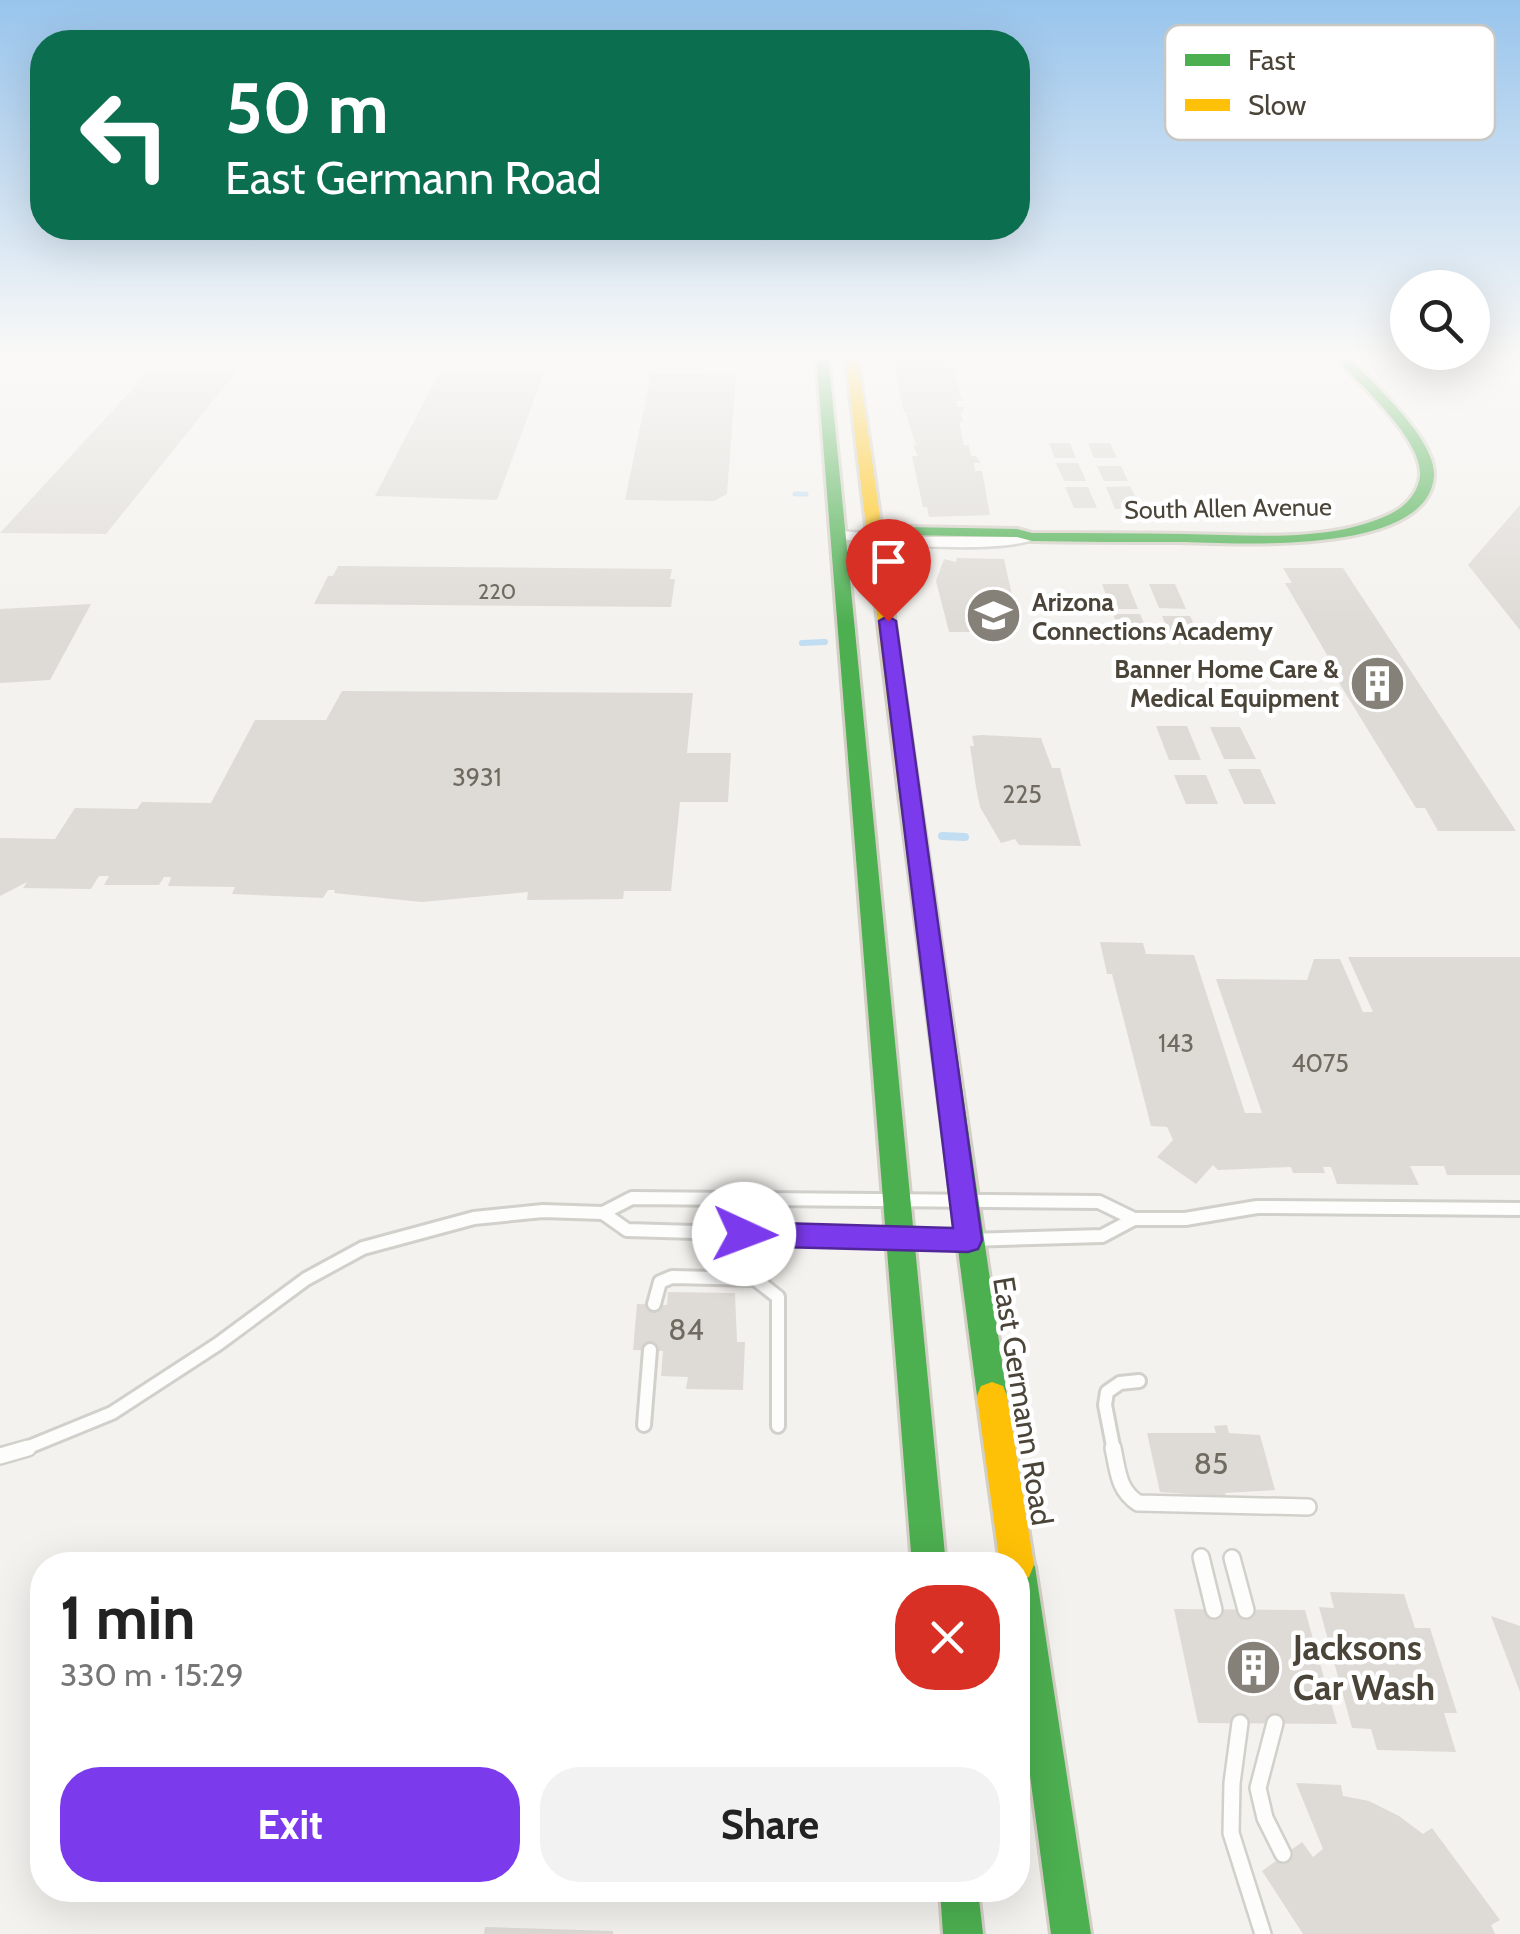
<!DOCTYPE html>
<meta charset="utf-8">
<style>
:root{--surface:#fff;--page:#f2f2f2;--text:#222;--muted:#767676;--accent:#7c3aed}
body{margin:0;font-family:Cabin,sans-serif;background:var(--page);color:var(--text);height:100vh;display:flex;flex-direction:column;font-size:38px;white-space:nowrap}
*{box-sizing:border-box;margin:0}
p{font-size:32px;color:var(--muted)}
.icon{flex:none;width:55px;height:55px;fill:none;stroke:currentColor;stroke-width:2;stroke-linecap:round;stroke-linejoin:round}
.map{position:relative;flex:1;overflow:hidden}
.drawer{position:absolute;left:30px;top:1552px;width:1000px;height:350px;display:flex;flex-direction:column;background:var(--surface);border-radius:40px;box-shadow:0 10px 40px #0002}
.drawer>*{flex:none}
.top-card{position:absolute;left:30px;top:30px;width:1000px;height:210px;border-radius:40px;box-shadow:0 10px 40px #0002;background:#0b6e4f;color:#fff;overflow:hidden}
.tools{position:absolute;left:1390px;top:270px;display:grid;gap:20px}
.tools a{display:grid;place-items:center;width:100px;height:100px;border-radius:50%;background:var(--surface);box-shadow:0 10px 40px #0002;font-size:50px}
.pin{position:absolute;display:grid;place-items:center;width:85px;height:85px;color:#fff;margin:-102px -42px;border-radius:50% 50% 50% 0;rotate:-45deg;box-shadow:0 0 10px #0007}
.pin .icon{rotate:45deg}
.me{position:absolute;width:110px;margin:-55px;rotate:92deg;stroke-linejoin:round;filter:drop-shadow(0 0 8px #0008)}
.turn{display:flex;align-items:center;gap:35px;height:210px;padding:0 30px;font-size:45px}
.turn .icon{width:130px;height:130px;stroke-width:2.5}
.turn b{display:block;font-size:70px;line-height:85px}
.round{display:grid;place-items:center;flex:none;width:105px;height:105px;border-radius:40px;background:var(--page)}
.overview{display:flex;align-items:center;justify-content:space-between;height:170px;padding:0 30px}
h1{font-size:60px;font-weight:700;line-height:75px}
.primary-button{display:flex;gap:20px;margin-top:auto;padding:20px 30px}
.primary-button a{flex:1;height:115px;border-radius:40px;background:var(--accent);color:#fff;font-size:40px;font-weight:700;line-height:115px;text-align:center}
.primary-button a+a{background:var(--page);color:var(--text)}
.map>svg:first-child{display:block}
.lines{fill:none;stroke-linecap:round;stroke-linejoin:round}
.stream-far2{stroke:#c0ddf1;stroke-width:5}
.stream-far1{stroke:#c0ddf1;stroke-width:6}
.stream{stroke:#c0ddf1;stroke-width:8}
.building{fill:#dedbd6}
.lane-far2-casing{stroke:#d2d0cb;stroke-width:9}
.lane-far1-casing{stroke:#d2d0cb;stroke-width:18}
.lane-casing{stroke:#d2d0cb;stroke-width:20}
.street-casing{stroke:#d2d0cb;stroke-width:5}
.fast-casing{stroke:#d3cfc5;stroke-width:6}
.slow-casing{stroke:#d3cfc5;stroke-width:6}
.lane-far2{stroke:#fdfdfc;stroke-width:6}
.lane-far1{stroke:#fdfdfc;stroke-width:12}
.lane{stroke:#fdfdfc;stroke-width:15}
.street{fill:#fdfdfc;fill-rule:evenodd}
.fast{fill:#4caf50;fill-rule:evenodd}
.slow{fill:#ffc107;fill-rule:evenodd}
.route{fill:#7c3aed;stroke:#51269a;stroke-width:2.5}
.labels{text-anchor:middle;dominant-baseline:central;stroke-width:9;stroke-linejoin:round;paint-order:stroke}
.far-number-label{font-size:22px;fill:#706a61}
.far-street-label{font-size:25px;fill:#4b4439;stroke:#fff}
.far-poi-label{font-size:25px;font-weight:bold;fill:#4b4439;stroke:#fff;text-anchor:start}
.number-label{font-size:25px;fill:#706a61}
.near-number-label{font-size:30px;fill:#706a61}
.street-label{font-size:30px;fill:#4b4439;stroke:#fff}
.near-poi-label{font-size:35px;font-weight:bold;fill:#4b4439;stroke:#fff;text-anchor:start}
.key{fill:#fff;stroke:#c9c7c4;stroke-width:2.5}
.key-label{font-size:28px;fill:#4b4439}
</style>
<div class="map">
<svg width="1520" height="1934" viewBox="0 0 1520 1934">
<rect width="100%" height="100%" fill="#f4f2ee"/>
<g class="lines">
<!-- stream-far2 -->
<path class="stream-far2" d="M 795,494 L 806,494"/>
<!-- stream-far1 -->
<path class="stream-far1" d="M 802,643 L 825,642"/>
<!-- stream -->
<path class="stream" d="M 942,836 L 965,837"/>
</g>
<!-- building -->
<g class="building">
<path d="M 897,360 L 948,361 L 948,366 L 953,366 L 962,401 L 956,401 L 957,407 L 965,407 L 961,414 L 963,422 L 959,422 L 964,445 L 969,445 L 971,456 L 976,456 L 981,463 L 974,463 L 975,471 L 982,471 L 990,515 L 929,517 L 927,507 L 923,507 L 912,456 L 918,456 L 913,445 L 916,445 L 906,415 L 909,413 L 904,413 L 894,366 L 899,366 Z"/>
<path d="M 149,371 L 236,372 L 106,534 L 0,533 Z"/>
<path d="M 439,373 L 544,373 L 497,500 L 375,496 Z"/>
<path d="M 651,374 L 736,375 L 727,494 L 714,501 L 625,500 Z"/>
<path d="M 1049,443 L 1070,443 L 1076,458 L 1055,458 Z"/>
<path d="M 1088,443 L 1110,443 L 1117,458 L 1094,458 Z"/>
<path d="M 1056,463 L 1078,463 L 1086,481 L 1064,481 Z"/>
<path d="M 1097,466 L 1121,466 L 1128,481 L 1104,481 Z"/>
<path d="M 1130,486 L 1141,509 L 1115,509 L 1106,487 Z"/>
<path d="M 1065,487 L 1088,487 L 1097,508 L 1074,508 Z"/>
<path d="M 1520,505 L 1520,630 L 1468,565 Z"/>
<path d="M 957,558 L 1004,559 L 1015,609 L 1008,609 L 1010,632 L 949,632 L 936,581 L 944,559 L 956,562 Z"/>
<path d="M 338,566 L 672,569 L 670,579 L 675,579 L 671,607 L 314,604 L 328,576 L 333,576 Z"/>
<path d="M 1283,568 L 1343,568 L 1516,831 L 1438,831 L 1425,808 L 1416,808 L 1325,660 L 1330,660 L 1285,583 L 1292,583 Z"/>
<path d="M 1102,584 L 1128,584 L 1138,609 L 1111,609 Z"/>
<path d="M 1149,584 L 1175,584 L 1186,609 L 1159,608 Z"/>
<path d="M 91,604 L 50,680 L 0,683 L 0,609 Z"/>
<path d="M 1113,614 L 1140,614 L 1152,642 L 1124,642 Z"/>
<path d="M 1162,616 L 1190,616 L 1202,642 L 1173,642 Z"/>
<path d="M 342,691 L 693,693 L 687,753 L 731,753 L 728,802 L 680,802 L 671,891 L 624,891 L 623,899 L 527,900 L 528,892 L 422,902 L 334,893 L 335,890 L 328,890 L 323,898 L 232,894 L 235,887 L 168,886 L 171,877 L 164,877 L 159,885 L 104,885 L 109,876 L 99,876 L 91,889 L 23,888 L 27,882 L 0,896 L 0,838 L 55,839 L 75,808 L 137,809 L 142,802 L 211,803 L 255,720 L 326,720 Z"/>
<path d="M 1156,726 L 1187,726 L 1201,760 L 1169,760 Z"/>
<path d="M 1210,727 L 1240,727 L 1256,759 L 1224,759 Z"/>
<path d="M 981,735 L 1041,738 L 1052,768 L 1060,768 L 1081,846 L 1019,845 L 1015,839 L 1001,843 L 980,807 L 976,787 L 970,746 L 974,746 L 972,736 Z"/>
<path d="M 1228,769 L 1260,769 L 1276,804 L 1244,804 Z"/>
<path d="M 1174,775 L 1206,775 L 1218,804 L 1186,804 Z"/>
<path d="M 1100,942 L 1143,943 L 1146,954 L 1194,955 L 1245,1113 L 1262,1113 L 1216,979 L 1307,980 L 1314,959 L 1340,959 L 1363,1012 L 1373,1012 L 1348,957 L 1520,957 L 1520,1175 L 1447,1175 L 1444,1166 L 1410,1166 L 1419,1185 L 1337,1184 L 1331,1167 L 1323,1167 L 1325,1173 L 1293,1173 L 1291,1167 L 1218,1170 L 1213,1165 L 1196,1184 L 1157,1157 L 1173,1140 L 1167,1127 L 1151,1126 L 1112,974 L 1107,974 Z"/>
<path d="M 668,1292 L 735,1293 L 737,1342 L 745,1342 L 743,1390 L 686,1389 L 688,1377 L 661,1376 L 663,1351 L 633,1350 L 637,1304 L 667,1305 Z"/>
<path d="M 1227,1425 L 1229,1433 L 1260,1435 L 1275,1490 L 1225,1493 L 1226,1497 L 1160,1492 L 1147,1433 L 1216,1433 L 1214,1426 Z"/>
<path d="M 1330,1592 L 1404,1594 L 1415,1628 L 1430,1628 L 1457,1713 L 1444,1713 L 1456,1752 L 1377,1750 L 1371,1729 L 1352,1728 L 1319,1607 L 1334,1608 Z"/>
<path d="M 1174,1609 L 1305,1610 L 1337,1724 L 1198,1723 Z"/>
<path d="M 1491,1616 L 1520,1626 L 1520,1692 Z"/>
<path d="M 1296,1783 L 1341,1785 L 1343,1796 L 1369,1801 L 1399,1816 L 1423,1834 L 1432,1828 L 1500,1920 L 1491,1925 L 1495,1934 L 1303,1934 L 1262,1871 L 1302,1842 L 1313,1857 L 1323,1849 Z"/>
<path d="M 485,1927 L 613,1931 L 613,1934 L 484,1934 Z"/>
</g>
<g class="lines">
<defs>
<path id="lane-far2" d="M 1178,354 L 1186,367"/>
<g id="lane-far1">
<path d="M 603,1213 L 627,1230 L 968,1240 L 1102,1236 L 1134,1219"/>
<path d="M 654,1304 L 660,1282 L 672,1277 L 755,1279 L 778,1297 L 778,1426"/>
<path d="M 644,1425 L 650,1350"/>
<path d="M 19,1451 L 112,1413 L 218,1344 L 306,1279 L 363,1248 L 474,1218 L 543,1211 L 603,1213 L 632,1198 L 1099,1202 L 1134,1219 L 1185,1219 L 1257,1207 L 1520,1209"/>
<path d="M 1114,1451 L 1105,1405 L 1107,1392 L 1120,1383 L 1139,1381"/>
</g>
<g id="lane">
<path d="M 1113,1448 C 1118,1471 1118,1490 1138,1503 L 1308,1507"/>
<path d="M 0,1456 L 28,1448"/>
<path d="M 1201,1557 L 1214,1610"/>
<path d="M 1232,1558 L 1246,1610"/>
<path d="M 1240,1723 L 1232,1783 L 1231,1833 L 1263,1934"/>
<path d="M 1275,1723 L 1258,1788 L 1265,1818 L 1283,1854"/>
</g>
<path id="street" d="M 841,531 L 906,537 L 1016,537 L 1032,533 L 1039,537 C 1010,555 874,545 836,538 L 836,532 Z"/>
<g id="fast">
<path d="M 816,354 L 828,354 L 946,1565 L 912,1565 Z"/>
<path d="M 1333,354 L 1345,354 C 1369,380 1437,439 1434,476 C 1428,557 1233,543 1178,542 C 1129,542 1081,542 1032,541 L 1017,537 L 905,535 L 875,540 L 868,536 L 905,527 L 1017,529 L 1032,533 C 1083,533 1134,533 1185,534 C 1249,535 1328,543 1388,515 C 1404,508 1418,494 1420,476 C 1423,438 1356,382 1333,354 Z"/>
<path d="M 908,780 L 918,786 L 1007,1396 L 1003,1406 L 992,1410 L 981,1406 L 977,1396 L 898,786 Z"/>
<path d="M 1018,1550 L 1030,1555 L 1035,1567 L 1091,1934 L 1051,1934 L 1018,1685 L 1018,1565 L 1002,1565 L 1006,1555 Z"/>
<path d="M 940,1890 L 978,1890 L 983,1934 L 943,1934 Z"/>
</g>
<g id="slow">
<path d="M 845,354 L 857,354 L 918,786 L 908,792 L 898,786 Z"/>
<path d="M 992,1382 L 1003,1386 L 1007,1396 L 1034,1565 L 1029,1577 L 1018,1581 L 1018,1565 L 1000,1565 L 977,1396 L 981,1386 Z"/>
</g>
</defs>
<!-- lane-far2 casing -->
<use href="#lane-far2" class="lane-far2-casing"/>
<!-- lane-far1 casing -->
<use href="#lane-far1" class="lane-far1-casing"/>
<!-- lane casing -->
<use href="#lane" class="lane-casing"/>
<!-- street casing -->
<use href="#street" class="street-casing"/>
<!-- fast casing -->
<use href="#fast" class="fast-casing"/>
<!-- slow casing -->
<use href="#slow" class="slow-casing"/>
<!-- lane-far2 -->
<use href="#lane-far2" class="lane-far2"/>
<!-- lane-far1 -->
<use href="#lane-far1" class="lane-far1"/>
<!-- lane -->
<use href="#lane" class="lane"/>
<!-- street -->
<use href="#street" class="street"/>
<!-- fast -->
<use href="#fast" class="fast"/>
<!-- slow -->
<use href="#slow" class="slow"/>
</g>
<!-- sky -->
<linearGradient id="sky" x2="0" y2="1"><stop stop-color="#98c4ec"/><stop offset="0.57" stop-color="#faf9f7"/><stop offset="1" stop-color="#faf9f7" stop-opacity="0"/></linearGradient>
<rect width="1520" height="625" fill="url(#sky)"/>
<!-- route -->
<path class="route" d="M 888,616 L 896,621 L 982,1240 L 978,1249 L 968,1252 L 744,1246 L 735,1242 L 731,1234 L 735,1226 L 744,1222 L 953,1228 L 879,621 Z"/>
<!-- icons -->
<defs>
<symbol id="school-disc" viewBox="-11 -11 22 22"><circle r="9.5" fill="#868178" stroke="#fff"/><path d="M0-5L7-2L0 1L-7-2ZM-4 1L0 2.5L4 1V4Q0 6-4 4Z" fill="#fff"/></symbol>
<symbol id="building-disc" viewBox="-11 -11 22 22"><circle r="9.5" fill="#868178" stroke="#fff"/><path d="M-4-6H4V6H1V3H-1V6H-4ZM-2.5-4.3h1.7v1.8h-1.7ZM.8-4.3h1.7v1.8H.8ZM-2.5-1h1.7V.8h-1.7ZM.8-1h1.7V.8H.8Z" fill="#fff"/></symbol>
</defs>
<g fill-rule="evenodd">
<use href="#school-disc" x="962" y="584" width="63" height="63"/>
<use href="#building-disc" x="1346" y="652" width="63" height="63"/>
<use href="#building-disc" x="1222" y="1636" width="63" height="63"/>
</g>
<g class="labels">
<!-- far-number labels -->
<g class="far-number-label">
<text x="497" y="591">220</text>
</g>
<!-- far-street labels -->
<g class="far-street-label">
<text transform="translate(1228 508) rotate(-1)">South Allen Avenue</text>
</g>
<!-- far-poi labels -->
<g class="far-poi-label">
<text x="1032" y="602">Arizona<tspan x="1032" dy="29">Connections Academy</tspan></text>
<text x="1339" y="669" text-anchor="end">Banner Home Care &amp;<tspan x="1339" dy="29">Medical Equipment</tspan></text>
</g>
<!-- number labels -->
<g class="number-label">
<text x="477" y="777">3931</text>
<text x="1022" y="794">225</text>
<text x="1176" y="1043">143</text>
<text x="1320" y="1063">4075</text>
</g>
<!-- near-number labels -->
<g class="near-number-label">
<text x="686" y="1329">84</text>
<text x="1211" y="1463">85</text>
</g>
<!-- street labels -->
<g class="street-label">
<text transform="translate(1023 1401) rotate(81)">East Germann Road</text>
</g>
<!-- near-poi labels -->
<g class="near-poi-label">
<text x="1293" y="1647">Jacksons<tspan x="1293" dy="40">Car Wash</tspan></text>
</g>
</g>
<!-- legend -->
<rect x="1165" y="25" width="330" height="115" rx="15" class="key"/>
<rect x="1185" y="54" width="45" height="12" fill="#4caf50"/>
<rect x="1185" y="99" width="45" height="12" fill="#ffc107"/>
<g class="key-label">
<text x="1248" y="70">Fast</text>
<text x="1248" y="115">Slow</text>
</g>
</svg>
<div class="tools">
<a><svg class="icon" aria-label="search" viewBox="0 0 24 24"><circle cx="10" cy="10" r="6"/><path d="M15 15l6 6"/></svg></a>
</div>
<div class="pin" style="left:888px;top:621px;background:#d93025"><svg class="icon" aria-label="arrive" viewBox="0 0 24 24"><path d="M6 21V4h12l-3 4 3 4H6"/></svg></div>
<svg class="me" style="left:744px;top:1234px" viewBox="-20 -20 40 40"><circle r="19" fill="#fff"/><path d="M0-13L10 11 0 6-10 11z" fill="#7c3aed"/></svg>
<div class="top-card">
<div class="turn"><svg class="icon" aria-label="left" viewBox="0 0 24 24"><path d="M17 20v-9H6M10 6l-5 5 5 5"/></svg><div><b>50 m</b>East Germann Road</div></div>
</div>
<section class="drawer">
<div class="overview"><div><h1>1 min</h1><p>330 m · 15:29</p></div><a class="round" style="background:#d93025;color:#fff"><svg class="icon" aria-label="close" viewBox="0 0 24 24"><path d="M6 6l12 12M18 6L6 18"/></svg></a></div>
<div class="primary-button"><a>Exit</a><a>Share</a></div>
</section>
</div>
